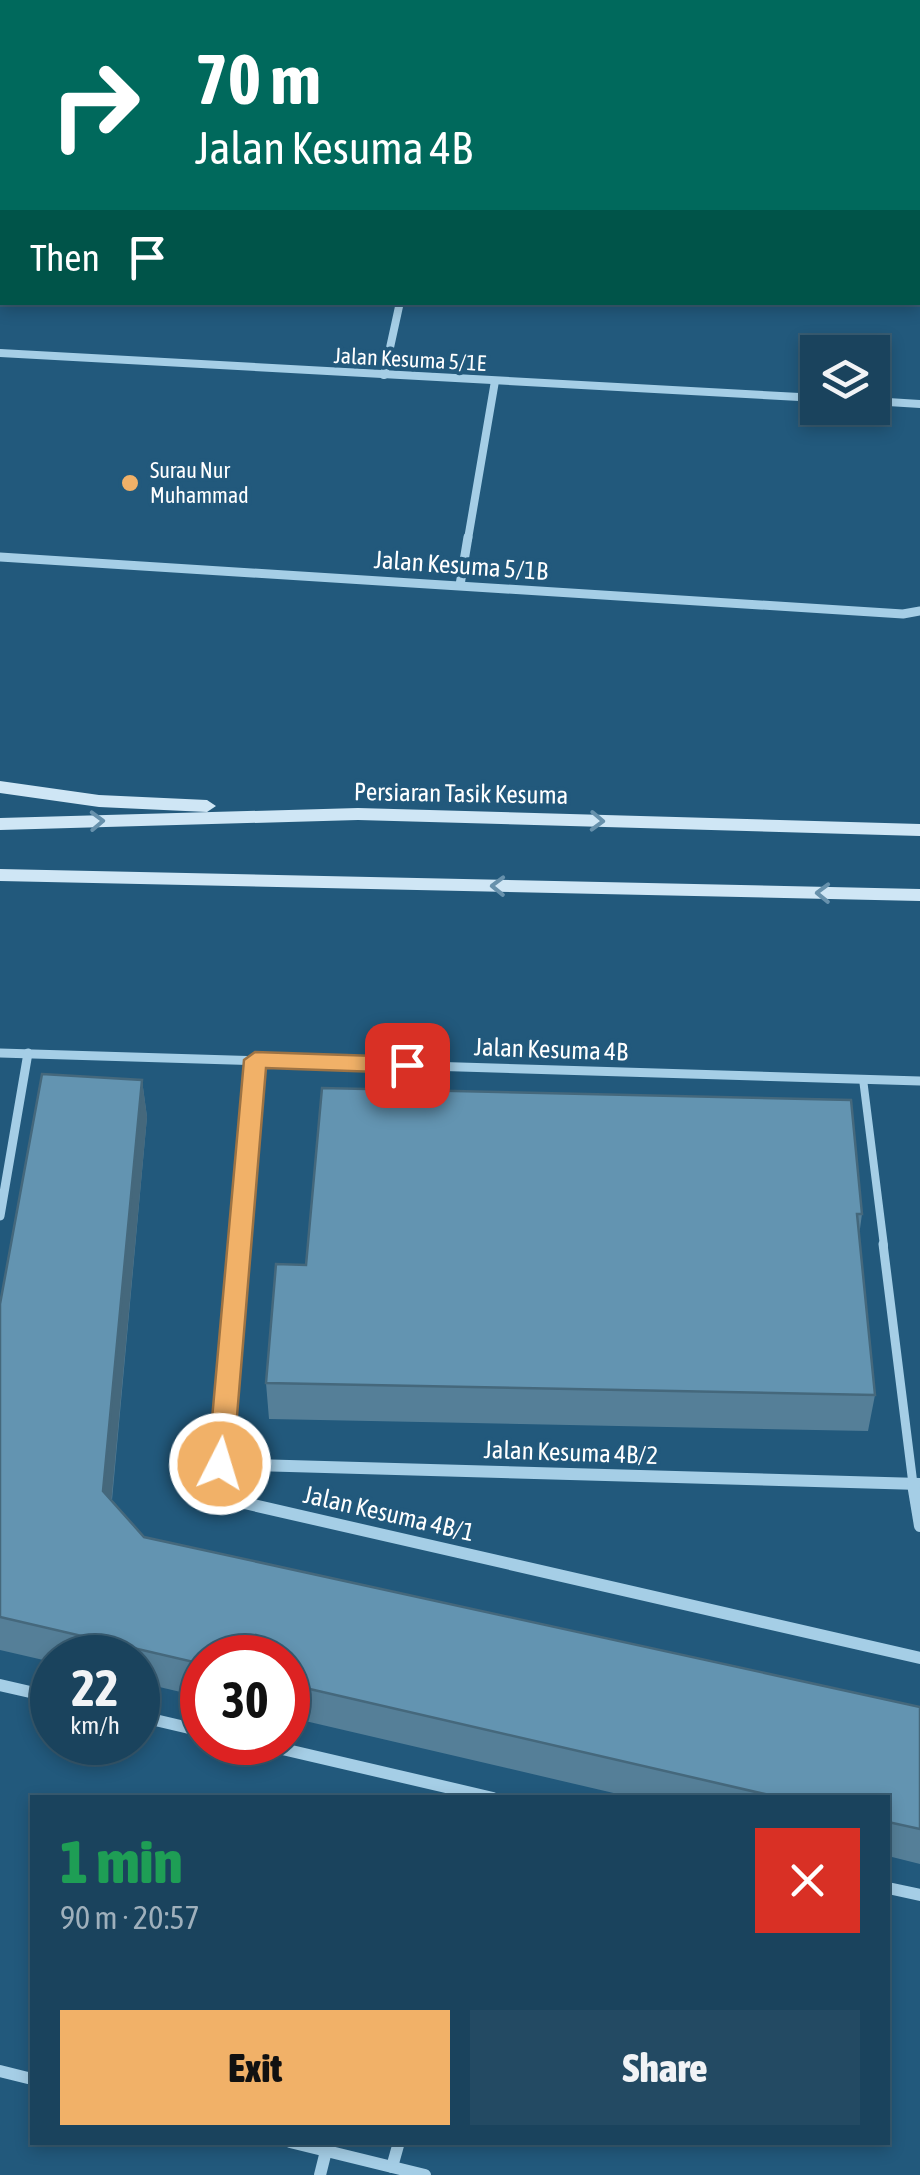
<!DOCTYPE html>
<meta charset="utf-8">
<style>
:root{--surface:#1a435d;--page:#234a63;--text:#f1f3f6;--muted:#9fb0bc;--line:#385c72;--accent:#f1b168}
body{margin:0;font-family:"Asap Condensed",sans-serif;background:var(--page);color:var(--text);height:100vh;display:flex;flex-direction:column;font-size:38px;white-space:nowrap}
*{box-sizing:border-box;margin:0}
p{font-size:32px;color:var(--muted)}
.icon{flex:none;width:55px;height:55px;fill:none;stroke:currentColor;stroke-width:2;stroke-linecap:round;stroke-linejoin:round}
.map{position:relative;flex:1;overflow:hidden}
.sheet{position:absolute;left:30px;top:1795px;width:860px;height:350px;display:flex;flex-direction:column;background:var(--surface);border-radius:0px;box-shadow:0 5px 15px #0003,0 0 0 2px var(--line)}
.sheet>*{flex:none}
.banner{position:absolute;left:0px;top:0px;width:920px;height:305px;box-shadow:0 5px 15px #0003,0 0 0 2px var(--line);background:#00695c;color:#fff;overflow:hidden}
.tools{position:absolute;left:800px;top:335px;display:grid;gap:20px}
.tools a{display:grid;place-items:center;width:90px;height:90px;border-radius:0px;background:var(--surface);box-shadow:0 5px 15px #0003,0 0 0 2px var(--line);font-size:50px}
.speed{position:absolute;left:30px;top:1635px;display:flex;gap:20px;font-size:50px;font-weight:700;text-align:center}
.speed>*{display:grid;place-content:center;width:130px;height:130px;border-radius:50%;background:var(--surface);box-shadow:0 5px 15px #0003,0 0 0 2px var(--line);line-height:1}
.speed small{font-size:25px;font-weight:400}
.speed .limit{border:15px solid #d22;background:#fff;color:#111}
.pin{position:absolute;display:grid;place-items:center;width:85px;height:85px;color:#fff;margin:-42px;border-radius:20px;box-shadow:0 5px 15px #0006}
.me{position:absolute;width:110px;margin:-55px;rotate:5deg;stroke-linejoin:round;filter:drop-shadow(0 0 8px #0008)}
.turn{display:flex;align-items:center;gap:35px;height:210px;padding:0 30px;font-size:45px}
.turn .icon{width:130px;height:130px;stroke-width:2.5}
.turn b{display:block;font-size:70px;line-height:85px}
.then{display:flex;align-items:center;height:95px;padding:0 30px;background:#0003;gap:20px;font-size:38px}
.round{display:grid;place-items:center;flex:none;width:105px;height:105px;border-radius:0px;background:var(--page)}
.summary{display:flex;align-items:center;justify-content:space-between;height:170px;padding:0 30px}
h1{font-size:60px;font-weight:800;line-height:75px;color:#1e9e55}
.action{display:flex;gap:20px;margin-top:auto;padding:20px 30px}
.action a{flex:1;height:115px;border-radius:0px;background:var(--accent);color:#111;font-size:40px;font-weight:800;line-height:115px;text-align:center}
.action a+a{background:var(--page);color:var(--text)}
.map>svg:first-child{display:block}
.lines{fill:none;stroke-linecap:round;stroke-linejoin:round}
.lane-far2{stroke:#a5cee6;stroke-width:5}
.lane-far1{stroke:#a5cee6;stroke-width:8}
.lane{stroke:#a5cee6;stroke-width:9}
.street-far2{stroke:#a5cee6;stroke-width:8}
.street-far1{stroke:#a5cee6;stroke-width:9}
.street{stroke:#a5cee6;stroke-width:12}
.secondary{fill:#cfe6f5;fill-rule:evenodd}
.wall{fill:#557f98}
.shaded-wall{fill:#45687c}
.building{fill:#6394b1;stroke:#45687c;stroke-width:2.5}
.oneway{stroke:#6791ac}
.route{fill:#f1b168;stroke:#9d7344;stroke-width:2.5}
.poi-dot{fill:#f1b168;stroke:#22597c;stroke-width:4}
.labels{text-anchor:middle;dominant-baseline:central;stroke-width:8;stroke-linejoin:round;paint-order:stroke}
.far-street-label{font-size:22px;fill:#fff;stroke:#22597c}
.far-poi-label{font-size:22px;fill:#fff;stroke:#22597c;text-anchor:start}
.street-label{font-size:25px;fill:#fff;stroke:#22597c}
</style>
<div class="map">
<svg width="920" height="2175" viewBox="0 0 920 2175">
<rect width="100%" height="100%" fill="#22597c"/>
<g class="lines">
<!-- lane-far2 -->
<path class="lane-far2" d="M 0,213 L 2,207"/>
<!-- lane-far1 -->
<path class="lane-far1" d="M 863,1079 L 884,1246"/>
<!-- lane -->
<path class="lane" d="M 883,1244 L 913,1484"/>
<!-- street-far2 -->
<g class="street-far2">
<path d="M 918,92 L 920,96"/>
<path d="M 0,353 L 818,398"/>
<path d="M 384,375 L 400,302"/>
<path d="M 872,401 L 920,404"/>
<path d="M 468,539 L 495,381"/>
</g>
<!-- street-far1 -->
<g class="street-far1">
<path d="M 0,557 L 903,614 L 920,611"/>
<path d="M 460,585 L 468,537"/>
<path d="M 0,1053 L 920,1081"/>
<path d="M 0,1216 L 28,1053"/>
<path d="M 239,1246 L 255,1060"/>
</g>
<!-- street -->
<g class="street">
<path d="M 239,1244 L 218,1497 L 920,1658"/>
<path d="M 220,1464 L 920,1484"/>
<path d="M 913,1484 L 920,1526"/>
<path d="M 0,1685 L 52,1697"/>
<path d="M 138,1716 L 202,1731"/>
<path d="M 253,1742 L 493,1798"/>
<path d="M 888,1888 L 920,1895"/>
<path d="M 0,2071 L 32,2079"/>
<path d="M 290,2142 L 425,2175"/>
<path d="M 392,2167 L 399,2142"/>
<path d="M 320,2175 L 326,2151"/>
</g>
<!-- secondary -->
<g class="secondary">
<path d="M 2,39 L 2,51 L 0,52 L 0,40 Z"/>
<path d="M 0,781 L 99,795 L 207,800 L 216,806 L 207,812 L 99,807 L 0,793 Z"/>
<path d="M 358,808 L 920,824 L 920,836 L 358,820 L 0,830 L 0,818 Z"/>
<path d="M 0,869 L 920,889 L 920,901 L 0,881 Z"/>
</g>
</g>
<!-- wall -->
<g class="wall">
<path d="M 142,1080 L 147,1117 L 112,1500 L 144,1537 L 920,1707 L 920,1864 L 888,1856 L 888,1798 L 635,1798 L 288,1717 L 288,1658 L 202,1658 L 202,1697 L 138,1682 L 138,1658 L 52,1658 L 52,1662 L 0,1650 L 0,1304 Z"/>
<path d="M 862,1214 L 859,1236 L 875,1395 L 868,1431 L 269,1419 L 266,1383 L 306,1265 Z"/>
</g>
<!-- shaded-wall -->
<path class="shaded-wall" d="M 142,1080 L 147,1117 L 109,1526 L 103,1491 Z"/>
<!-- building -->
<g class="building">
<path d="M 42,1074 L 142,1080 L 103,1491 L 144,1537 L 920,1707 L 920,1829 L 888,1822 L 888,1798 L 782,1798 L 288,1684 L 288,1658 L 202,1658 L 202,1664 L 0,1617 L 0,1304 Z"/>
<path d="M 322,1088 L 851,1100 L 862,1214 L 857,1214 L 875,1395 L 266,1383 L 276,1264 L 306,1265 Z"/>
</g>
<!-- one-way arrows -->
<defs><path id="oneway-chevron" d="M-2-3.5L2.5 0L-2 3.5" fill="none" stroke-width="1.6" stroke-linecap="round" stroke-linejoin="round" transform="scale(2.5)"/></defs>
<g class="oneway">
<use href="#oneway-chevron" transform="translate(97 821) rotate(-2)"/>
<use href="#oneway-chevron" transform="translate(597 821) rotate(2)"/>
<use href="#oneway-chevron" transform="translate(498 886) rotate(-179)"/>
<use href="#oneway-chevron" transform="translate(823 893) rotate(-179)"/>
</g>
<!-- route -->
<path class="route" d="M 255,1052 L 407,1057 L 418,1065 L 407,1073 L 266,1068 L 233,1464 L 230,1472 L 220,1475 L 211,1472 L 208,1464 L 244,1060 Z"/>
<!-- markers -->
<circle class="poi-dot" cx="130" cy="483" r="10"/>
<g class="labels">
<!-- far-street labels -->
<g class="far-street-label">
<text transform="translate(410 359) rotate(3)">Jalan Kesuma 5/1E</text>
</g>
<!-- far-poi labels -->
<g class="far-poi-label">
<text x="150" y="470">Surau Nur<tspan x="150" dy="25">Muhammad</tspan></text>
</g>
<!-- street labels -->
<g class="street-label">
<text transform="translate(461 565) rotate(4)">Jalan Kesuma 5/1B</text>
<text transform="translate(461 793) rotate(1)">Persiaran Tasik Kesuma</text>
<text transform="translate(551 1049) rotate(2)">Jalan Kesuma 4B</text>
<text transform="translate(571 1452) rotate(2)">Jalan Kesuma 4B/2</text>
<text transform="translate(389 1513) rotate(13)">Jalan Kesuma 4B/1</text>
</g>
</g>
</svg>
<div class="tools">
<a><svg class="icon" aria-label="layers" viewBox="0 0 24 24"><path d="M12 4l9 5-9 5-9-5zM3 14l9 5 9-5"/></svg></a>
</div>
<div class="speed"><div>22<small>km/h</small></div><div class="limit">30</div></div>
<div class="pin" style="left:407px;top:1065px;background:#d93025"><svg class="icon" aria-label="arrive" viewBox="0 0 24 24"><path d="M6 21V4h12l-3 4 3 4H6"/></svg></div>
<svg class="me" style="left:220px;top:1464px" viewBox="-20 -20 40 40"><circle r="17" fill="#f1b168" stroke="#fff" stroke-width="3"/><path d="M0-11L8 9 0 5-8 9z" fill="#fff"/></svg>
<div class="banner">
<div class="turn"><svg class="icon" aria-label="right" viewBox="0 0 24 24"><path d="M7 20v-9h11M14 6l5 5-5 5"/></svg><div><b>70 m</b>Jalan Kesuma 4B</div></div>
<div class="then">Then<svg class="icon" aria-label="arrive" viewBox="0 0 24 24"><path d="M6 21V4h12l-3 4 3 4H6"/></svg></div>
</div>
<section class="sheet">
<div class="summary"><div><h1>1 min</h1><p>90 m · 20:57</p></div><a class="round" style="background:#d93025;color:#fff"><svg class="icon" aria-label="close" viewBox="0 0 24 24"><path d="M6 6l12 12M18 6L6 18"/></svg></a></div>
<div class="action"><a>Exit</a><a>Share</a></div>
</section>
</div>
